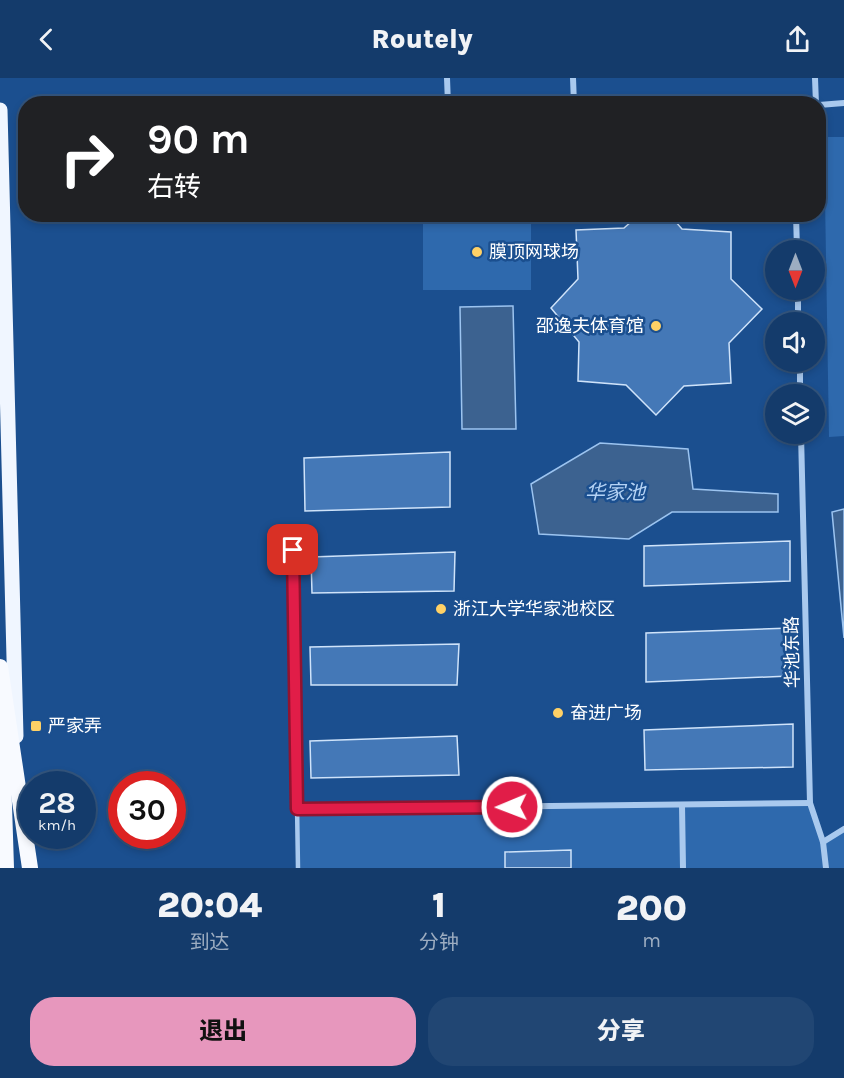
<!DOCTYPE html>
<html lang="zh">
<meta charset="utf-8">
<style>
:root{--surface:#143b6b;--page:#214673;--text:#f1f3f6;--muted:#9dadc1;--line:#33557e;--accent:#e797bd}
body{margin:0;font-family:Karla,"Noto Sans SC",sans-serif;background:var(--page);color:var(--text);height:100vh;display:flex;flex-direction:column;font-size:22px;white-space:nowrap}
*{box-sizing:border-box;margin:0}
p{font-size:20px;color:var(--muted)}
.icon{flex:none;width:33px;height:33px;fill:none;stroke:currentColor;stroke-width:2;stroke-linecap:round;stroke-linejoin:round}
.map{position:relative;height:790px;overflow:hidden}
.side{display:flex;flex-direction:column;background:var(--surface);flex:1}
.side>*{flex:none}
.guide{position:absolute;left:18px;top:18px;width:808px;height:126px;border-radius:24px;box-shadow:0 3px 9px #0003,0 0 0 2px var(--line);background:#202124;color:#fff;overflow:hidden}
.needle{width:39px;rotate:180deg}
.fabs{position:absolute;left:765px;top:162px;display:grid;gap:12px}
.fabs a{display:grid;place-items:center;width:60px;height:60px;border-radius:50%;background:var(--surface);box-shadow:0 3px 9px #0003,0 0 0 2px var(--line);font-size:30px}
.speed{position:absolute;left:18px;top:693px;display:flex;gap:12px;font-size:30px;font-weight:700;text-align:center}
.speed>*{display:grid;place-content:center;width:78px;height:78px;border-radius:50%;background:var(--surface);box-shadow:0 3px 9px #0003,0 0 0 2px var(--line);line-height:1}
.speed small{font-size:15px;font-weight:400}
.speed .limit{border:9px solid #d22;background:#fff;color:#111}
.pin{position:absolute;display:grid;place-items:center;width:51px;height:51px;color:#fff;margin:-26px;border-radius:12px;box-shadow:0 3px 9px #0006}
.me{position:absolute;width:66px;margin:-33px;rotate:269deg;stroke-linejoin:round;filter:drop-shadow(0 0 4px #0008)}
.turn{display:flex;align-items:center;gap:21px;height:126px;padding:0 30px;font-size:27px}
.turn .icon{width:78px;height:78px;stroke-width:2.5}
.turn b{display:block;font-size:42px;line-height:51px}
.eta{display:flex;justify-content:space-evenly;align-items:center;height:102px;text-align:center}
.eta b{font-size:36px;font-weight:800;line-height:42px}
.primary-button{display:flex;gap:12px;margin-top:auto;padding:12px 30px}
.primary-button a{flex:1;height:69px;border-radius:24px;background:var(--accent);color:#111;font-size:24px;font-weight:800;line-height:69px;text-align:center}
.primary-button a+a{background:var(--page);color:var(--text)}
header{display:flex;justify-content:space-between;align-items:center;height:78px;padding:0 30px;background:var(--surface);font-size:27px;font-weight:800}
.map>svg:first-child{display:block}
.green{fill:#2e69ad}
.water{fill:#3c6290;stroke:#9cc4f0;stroke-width:1.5}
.building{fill:#4478b7;stroke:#cfe3fa;stroke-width:1.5}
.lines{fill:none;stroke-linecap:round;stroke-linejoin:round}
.service{stroke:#a9c9ee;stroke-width:4.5}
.minor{stroke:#a9c9ee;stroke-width:6}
.primary{stroke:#f0f6ff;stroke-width:15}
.trunk{stroke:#f8faff;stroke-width:16}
.trunk-bridge{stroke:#f8faff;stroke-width:16}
.route-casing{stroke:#92132f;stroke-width:15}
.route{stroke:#e11d48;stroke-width:10}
.poi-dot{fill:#ffd166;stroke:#1b4f8f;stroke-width:2}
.labels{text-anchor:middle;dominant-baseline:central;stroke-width:5;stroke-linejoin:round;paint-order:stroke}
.poi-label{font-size:18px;fill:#fff;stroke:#1b4f8f;text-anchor:start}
.street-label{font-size:18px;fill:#fff;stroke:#1b4f8f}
.water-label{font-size:20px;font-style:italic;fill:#b5d3f5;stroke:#1b4f8f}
</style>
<header><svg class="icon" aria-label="back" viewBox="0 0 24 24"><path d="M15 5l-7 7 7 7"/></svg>Routely<svg class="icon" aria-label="share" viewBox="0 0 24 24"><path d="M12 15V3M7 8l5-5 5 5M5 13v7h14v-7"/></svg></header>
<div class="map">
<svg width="844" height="790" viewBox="0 0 844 790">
<rect width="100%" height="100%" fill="#1b4f8f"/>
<!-- green -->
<g class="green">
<path d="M 824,59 L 844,59 L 844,358 L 829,359 Z"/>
<rect x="423" y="137" width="108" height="75"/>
<path d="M 810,725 L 823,763 L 844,751 L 844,790 L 298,790 L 297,731 Z"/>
</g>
<!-- water -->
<g class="water">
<path d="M 513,228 L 516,351 L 462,351 L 460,229 Z"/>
<path d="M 600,365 L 688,371 L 693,411 L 778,416 L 778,434 L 672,434 L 629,461 L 539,456 L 531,406 Z"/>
<path d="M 844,431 L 844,560 L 832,434 Z"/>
</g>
<!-- building -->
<g class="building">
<path d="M 640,136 L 669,136 L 682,151 L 731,154 L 731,201 L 762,231 L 729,265 L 731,305 L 684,308 L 656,337 L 626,307 L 578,303 L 579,264 L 551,230 L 578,201 L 576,152 L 624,150 Z"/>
<path d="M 450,374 L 450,429 L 305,433 L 304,380 Z"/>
<path d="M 790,463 L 790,503 L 644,508 L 644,468 Z"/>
<path d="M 455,474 L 454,513 L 312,515 L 311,479 Z"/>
<path d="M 790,550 L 789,598 L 646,604 L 646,555 Z"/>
<path d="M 459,566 L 457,607 L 311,607 L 310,569 Z"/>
<path d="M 793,646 L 793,689 L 645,692 L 644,652 Z"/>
<path d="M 457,658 L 459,697 L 311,700 L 310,663 Z"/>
<path d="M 571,772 L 571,790 L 505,790 L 505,774 Z"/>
</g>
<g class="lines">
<!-- service -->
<path class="service" d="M 293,472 L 298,790"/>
<!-- minor -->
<g class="minor">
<path d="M 447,0 L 448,26"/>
<path d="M 573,0 L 574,26"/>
<path d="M 815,0 L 816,26"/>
<path d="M 819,27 L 844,25"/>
<path d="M 796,136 L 797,172"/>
<path d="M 798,212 L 798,244"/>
<path d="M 800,284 L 800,316"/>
<path d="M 801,356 L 810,725 L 823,764 L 826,790"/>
<path d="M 682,727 L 683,790"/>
<path d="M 297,731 L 810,725"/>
<path d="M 823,764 L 844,751"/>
</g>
<!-- primary -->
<path class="primary" d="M 0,32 L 16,658"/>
<!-- trunk -->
<path class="trunk" d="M 1,632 L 6,790"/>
<!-- trunk-bridge -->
<path class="trunk-bridge" d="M 0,589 L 30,790"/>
</g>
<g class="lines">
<defs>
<path id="route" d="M 293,472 L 297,731 L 512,729"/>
</defs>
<!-- route casing -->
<use href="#route" class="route-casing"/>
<!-- route -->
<use href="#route" class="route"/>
</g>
<!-- markers -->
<g class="poi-dot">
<circle cx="477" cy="174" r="6"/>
<circle cx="656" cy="248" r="6"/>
<circle cx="441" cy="531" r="6"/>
<circle cx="558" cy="635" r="6"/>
<rect x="30" y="642" width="12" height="12" rx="3"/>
</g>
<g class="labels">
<!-- poi labels -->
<g class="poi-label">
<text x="489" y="174">膜顶网球场</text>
<text x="644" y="248" text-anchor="end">邵逸夫体育馆</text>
<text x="453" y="531">浙江大学华家池校区</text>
<text x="570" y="635">奋进广场</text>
<text x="48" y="648">严家弄</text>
</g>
<!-- street labels -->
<g class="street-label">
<text transform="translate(792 574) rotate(-91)">华池东路</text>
</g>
<!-- water labels -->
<g class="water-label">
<text x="615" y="414">华家池</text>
</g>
</g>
</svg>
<div class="fabs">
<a><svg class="needle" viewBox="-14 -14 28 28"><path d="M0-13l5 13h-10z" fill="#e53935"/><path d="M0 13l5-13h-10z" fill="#9dadc1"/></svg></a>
<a><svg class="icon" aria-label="sound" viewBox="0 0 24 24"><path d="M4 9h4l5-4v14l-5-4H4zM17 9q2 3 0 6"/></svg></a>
<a><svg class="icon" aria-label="layers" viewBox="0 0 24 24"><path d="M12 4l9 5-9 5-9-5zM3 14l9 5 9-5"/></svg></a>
</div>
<div class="speed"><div>28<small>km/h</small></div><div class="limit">30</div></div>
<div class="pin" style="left:293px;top:472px;background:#d93025"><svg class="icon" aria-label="arrive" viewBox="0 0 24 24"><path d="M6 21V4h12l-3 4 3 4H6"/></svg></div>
<svg class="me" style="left:512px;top:729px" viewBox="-20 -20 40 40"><circle r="17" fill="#e11d48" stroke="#fff" stroke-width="3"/><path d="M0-11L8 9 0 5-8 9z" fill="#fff"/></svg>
<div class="guide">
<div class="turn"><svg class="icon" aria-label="right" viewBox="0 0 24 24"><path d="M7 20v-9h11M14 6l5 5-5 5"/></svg><div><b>90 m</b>右转</div></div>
</div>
</div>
<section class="side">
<div class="eta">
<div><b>20:04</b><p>到达</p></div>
<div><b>1</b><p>分钟</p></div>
<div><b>200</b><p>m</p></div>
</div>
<div class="primary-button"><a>退出</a><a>分享</a></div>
</section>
